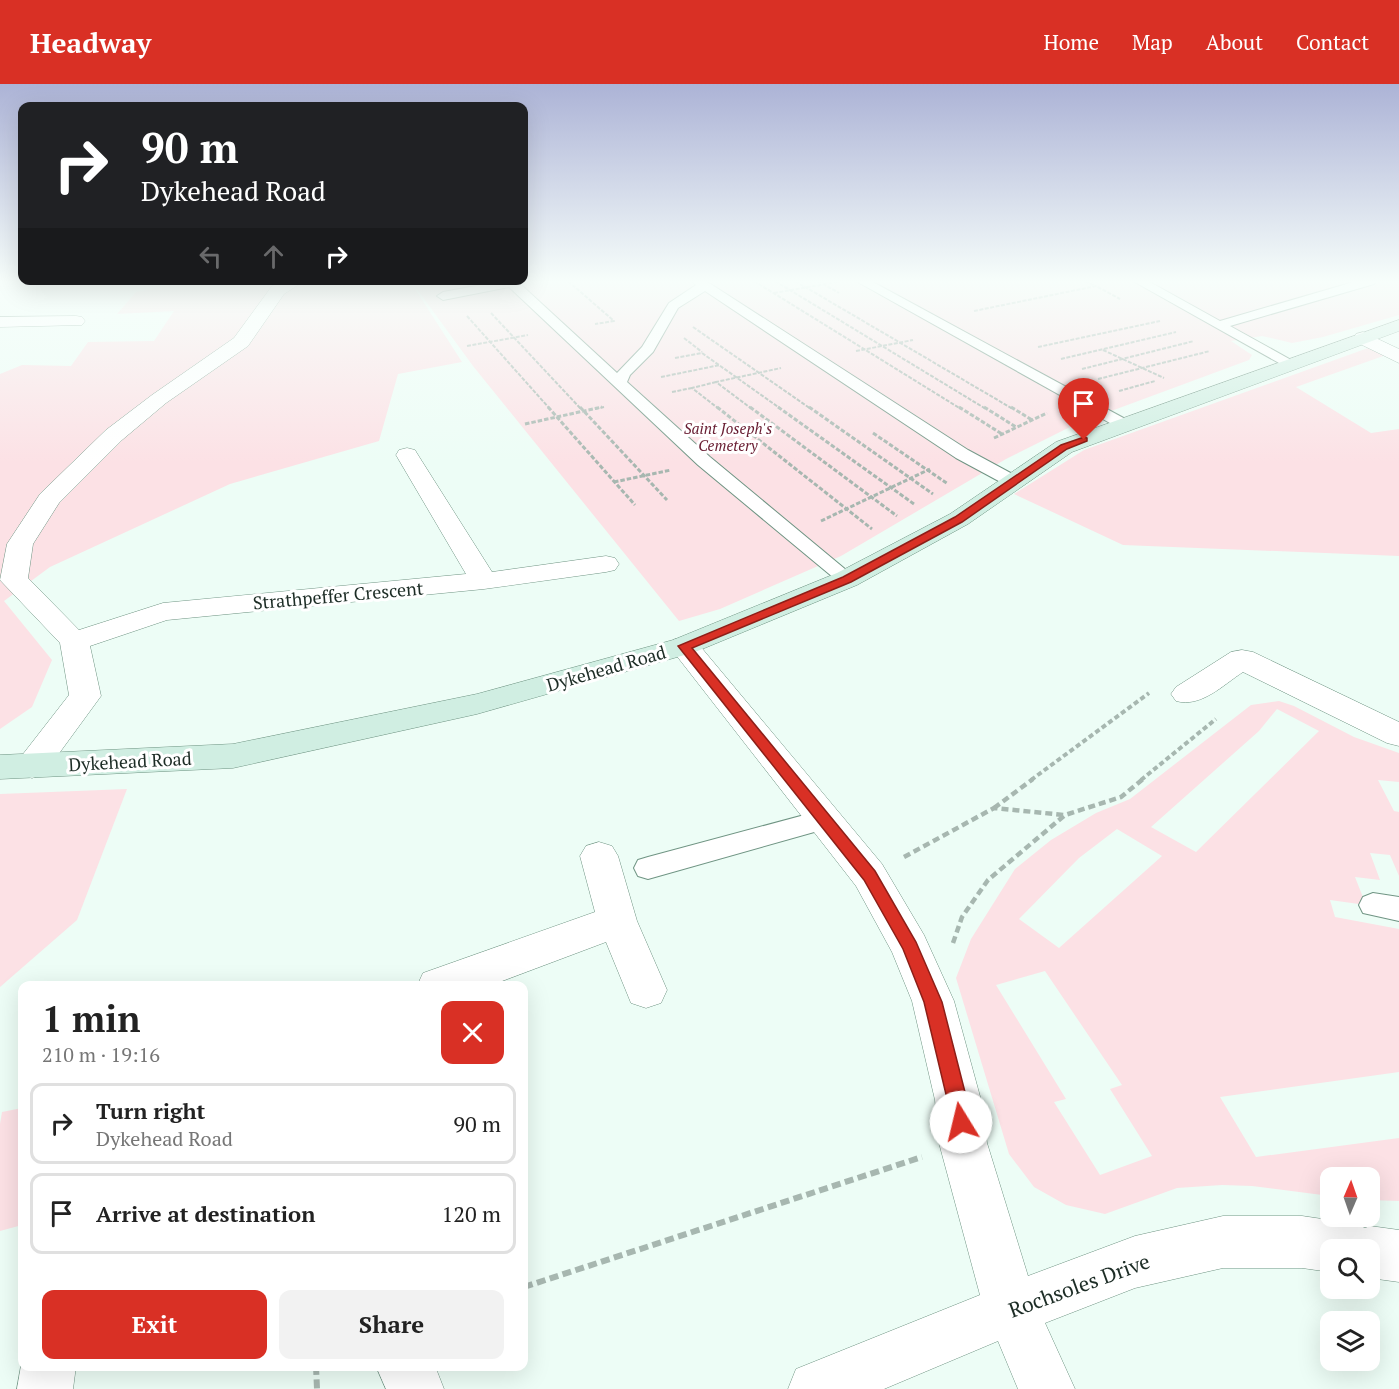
<!DOCTYPE html>
<meta charset="utf-8">
<style>
:root{--surface:#fff;--page:#f2f2f2;--text:#222;--muted:#767676;--line:#e0e0e0;--accent:#d93025}
body{margin:0;font-family:"PT Serif",serif;background:var(--page);color:var(--text);height:100vh;display:flex;flex-direction:column;font-size:22px;white-space:nowrap}
*{box-sizing:border-box;margin:0}
p{font-size:20px;color:var(--muted)}
.icon{flex:none;width:33px;height:33px;fill:none;stroke:currentColor;stroke-width:2;stroke-linecap:round;stroke-linejoin:round}
.map{position:relative;flex:1;overflow:hidden}
.sheet{position:absolute;left:18px;top:897px;width:510px;height:390px;display:flex;flex-direction:column;background:var(--surface);border-radius:12px;box-shadow:0 6px 24px #0002}
.sheet>*{flex:none}
.guide{position:absolute;left:18px;top:18px;width:510px;height:183px;border-radius:12px;box-shadow:0 6px 24px #0002;background:#202124;color:#fff;overflow:hidden}
.needle{width:39px;rotate:2deg}
.tools{position:absolute;left:1320px;top:1083px;display:grid;gap:12px}
.tools a{display:grid;place-items:center;width:60px;height:60px;border-radius:12px;background:var(--surface);box-shadow:0 6px 24px #0002;font-size:30px}
.pin{position:absolute;display:grid;place-items:center;width:51px;height:51px;color:#fff;margin:-62px -26px;border-radius:50% 50% 50% 0;rotate:-45deg;box-shadow:0 0 6px #0007}
.pin .icon{rotate:45deg}
.me{position:absolute;width:66px;margin:-33px;rotate:351deg;stroke-linejoin:round;filter:drop-shadow(0 0 4px #0008)}
.turn{display:flex;align-items:center;gap:21px;height:126px;padding:0 24px;font-size:27px}
.turn .icon{width:78px;height:78px;stroke-width:2.5}
.turn b{display:block;font-size:42px;line-height:51px}
.lanes{display:flex;align-items:center;height:57px;padding:0 24px;background:#0003;justify-content:center;gap:30px;direction:ltr}
.lanes .off{opacity:.35}
.round{display:grid;place-items:center;flex:none;width:63px;height:63px;border-radius:12px;background:var(--page)}
.headline{display:flex;align-items:center;justify-content:space-between;height:102px;padding:0 24px}
h1{font-size:36px;font-weight:600;line-height:45px}
.action{display:flex;gap:12px;margin-top:auto;padding:12px 24px}
.action a{flex:1;height:69px;border-radius:12px;background:var(--accent);color:#fff;font-size:24px;font-weight:600;line-height:69px;text-align:center}
.action a+a{background:var(--page);color:var(--text)}
ul{padding:0;list-style:none}
li{display:flex;align-items:center;gap:18px;height:81px;margin:0 12px 9px;padding:0 12px;border:3px solid var(--line);border-radius:12px}
li div{flex:1}
li b{display:block;font-size:22px}
li em{font-style:normal}
header{display:flex;align-items:center;gap:36px;box-sizing:border-box;height:84px;padding:0 30px;background:var(--accent);color:#fff}
header strong{font-size:28px}
nav{display:flex;gap:33px;margin-inline-start:auto;font-size:21px}
.map>svg:first-child{display:block}
.green{fill:#fce1e5;fill-rule:evenodd}
.lines{fill:none;stroke-linecap:round;stroke-linejoin:round}
.lane-casing{stroke:#6f9483;stroke-width:2}
.street-casing{stroke:#6f9483;stroke-width:1}
.secondary-casing{stroke:#6f9483;stroke-width:1}
.path-far4{stroke:#a7b7b0;stroke-width:2;stroke-dasharray:4 1.5;stroke-linecap:butt}
.path-far3{stroke:#a7b7b0;stroke-width:3;stroke-dasharray:4.5 2;stroke-linecap:butt}
.path-far2{stroke:#a7b7b0;stroke-width:4;stroke-dasharray:5 3;stroke-linecap:butt}
.path-far1{stroke:#a7b7b0;stroke-width:4.5;stroke-dasharray:7 4;stroke-linecap:butt}
.path{stroke:#a7b7b0;stroke-width:6;stroke-dasharray:9 4.5;stroke-linecap:butt}
.lane{fill:#fff;fill-rule:evenodd}
.street{fill:#fff;fill-rule:evenodd}
.secondary{fill:#d0eee2;fill-rule:evenodd}
.route{fill:#d93025;stroke:#8d1f18;stroke-width:1.5}
.labels{text-anchor:middle;dominant-baseline:central;stroke-width:6;stroke-linejoin:round;paint-order:stroke}
.far-park-label{font-size:15px;font-style:italic;fill:#671b30;stroke:#fff}
.street-label{font-size:18px;fill:#1c2c25;stroke:#fff}
.near-street-label{font-size:21px;fill:#1c2c25;stroke:#fff}
</style>
<header>
<strong>Headway</strong>
<nav><a>Home</a><a>Map</a><a>About</a><a>Contact</a></nav>
</header>
<div class="map">
<svg width="1399" height="1305" viewBox="0 0 1399 1305">
<rect width="100%" height="100%" fill="#edfdf6"/>
<!-- green -->
<g class="green">
<path d="M 188,197 L 410,197 L 462,278 L 398,290 L 379,357 L 230,400 L 50,483 L 4,517 L 52,576 L 32,623 L 0,645 L 0,290 L 22,281 L 71,282 L 88,258 L 154,257 L 174,227 L 117,230 L 136,208 Z"/>
<path d="M 411,197 L 1399,197 L 1399,231 L 1323,253 L 1292,259 L 1262,252 L 1231,257 L 1252,271 L 1249,276 L 1076,340 L 1006,375 L 841,472 L 720,525 L 679,537 L 473,282 Z"/>
<path d="M 1368,264 L 1386,271 L 1296,303 L 1371,349 L 1399,345 L 1399,472 L 1123,461 L 1014,410 L 1084,366 Z"/>
<path d="M 1279,617 L 1294,622 L 1354,653 L 1399,669 L 1399,698 L 1378,696 L 1394,727 L 1399,728 L 1399,792 L 1390,771 L 1370,769 L 1380,796 L 1355,793 L 1366,821 L 1330,816 L 1335,833 L 1399,845 L 1399,988 L 1220,1013 L 1256,1073 L 1399,1054 L 1399,1117 L 1370,1116 L 1370,1094 L 1330,1094 L 1330,1112 L 1252,1102 L 1222,1101 L 1177,1104 L 1105,1130 L 1066,1121 L 1034,1103 L 1009,1070 L 956,894 L 971,855 L 1015,785 L 1051,756 L 1096,729 L 1130,715 L 1251,621 ZM 1277,625 L 1319,647 L 1196,768 L 1151,743 L 1259,647 ZM 1117,745 L 1162,772 L 1059,864 L 1019,835 L 1079,774 ZM 1045,887 L 1122,1001 L 1110,1005 L 1152,1072 L 1100,1091 L 1054,1018 L 1066,1015 L 996,901 Z"/>
<path d="M 127,705 L 77,836 L 0,903 L 0,710 Z"/>
<path d="M 22,1024 L 22,1141 L 0,1147 L 0,1040 L 2,1028 Z"/>
</g>
<g class="lines">
<defs>
<g id="lane">
<path d="M 503,197 L 517,197 L 617,289 L 642,263 L 669,219 L 696,201 L 692,197 L 706,197 L 968,366 L 1020,394 L 1023,398 L 1020,402 L 1008,402 L 956,374 L 705,207 L 678,224 L 653,268 L 630,291 L 627,298 L 710,373 L 857,495 L 854,499 L 840,499 L 698,381 L 509,203 L 443,216 L 437,212 L 443,208 Z"/>
<path d="M 856,197 L 871,197 L 1129,337 L 1131,340 L 1123,345 L 1117,343 Z"/>
<path d="M 1133,197 L 1148,197 L 1220,237 L 1357,197 L 1376,197 L 1374,200 L 1230,242 L 1293,277 L 1295,280 L 1293,283 L 1288,284 Z"/>
<path d="M 823,726 L 832,729 L 836,736 L 832,743 L 648,795 L 638,792 L 634,784 L 638,776 L 648,773 Z"/>
<path d="M 1373,809 L 1399,813 L 1399,837 L 1363,829 L 1359,821 L 1363,813 Z"/>
</g>
<g id="street">
<path d="M 283,197 L 304,197 L 284,210 L 248,262 L 166,319 L 122,356 L 59,419 L 33,460 L 28,494 L 79,546 L 163,519 L 466,490 L 396,371 L 399,366 L 407,364 L 415,366 L 418,371 L 492,488 L 606,472 L 615,474 L 619,480 L 615,486 L 606,488 L 484,505 L 167,536 L 90,562 L 101,612 L 44,690 L 32,694 L 20,690 L 15,682 L 20,674 L 69,611 L 60,559 L 0,496 L 7,460 L 40,410 L 106,346 L 152,311 L 234,254 L 272,202 Z"/>
<path d="M 76,232 L 82,233 L 85,237 L 82,241 L 0,243 L 0,233 Z"/>
<path d="M 1363,248 L 1399,265 L 1399,279 L 1356,258 L 1354,254 L 1356,250 Z"/>
<path d="M 684,553 L 695,556 L 882,780 L 924,851 L 954,917 L 981,1016 L 987,1059 L 1028,1192 L 1135,1152 L 1223,1132 L 1302,1132 L 1356,1140 L 1365,1144 L 1370,1142 L 1399,1146 L 1399,1198 L 1370,1194 L 1370,1166 L 1330,1166 L 1330,1188 L 1302,1184 L 1223,1184 L 1135,1204 L 1045,1239 L 1075,1305 L 1018,1305 L 998,1257 L 884,1305 L 788,1305 L 796,1285 L 980,1211 L 939,1059 L 935,1016 L 912,917 L 892,868 L 856,802 L 669,562 L 673,556 Z"/>
<path d="M 1242,566 L 1253,568 L 1399,638 L 1399,662 L 1387,659 L 1243,588 C 1223,601 1201,624 1176,617 L 1171,610 L 1176,603 L 1231,568 Z"/>
<path d="M 599,758 L 612,762 L 618,772 L 637,837 L 667,906 L 661,919 L 646,924 L 631,919 L 606,858 L 489,902 L 417,902 L 423,889 L 595,828 L 580,772 L 586,762 Z"/>
<path d="M 22,1276 L 22,1282 L 76,1282 L 73,1305 L 17,1305 Z"/>
<path d="M 376,1282 L 435,1282 L 444,1305 L 386,1305 Z"/>
</g>
<path id="secondary" d="M 1399,236 L 1399,247 L 1072,368 L 968,440 L 857,501 L 695,568 L 477,630 L 233,684 L 0,695 L 0,671 L 233,660 L 477,610 L 673,556 L 837,489 L 950,430 L 1056,358 Z"/>
</defs>
<!-- lane casing -->
<use href="#lane" class="lane-casing"/>
<!-- street casing -->
<use href="#street" class="street-casing"/>
<!-- secondary casing -->
<use href="#secondary" class="secondary-casing"/>
<!-- path-far4 -->
<g class="path-far4">
<path d="M 568,197 L 614,237 L 595,240"/>
<path d="M 754,197 L 961,325"/>
<path d="M 775,197 L 986,325"/>
<path d="M 795,197 L 1013,325"/>
<path d="M 818,197 L 839,209"/>
<path d="M 1085,197 L 1095,202"/>
<path d="M 774,209 L 837,198"/>
<path d="M 974,227 L 1096,202 L 1120,215"/>
<path d="M 491,229 L 581,325"/>
<path d="M 467,232 L 550,325"/>
<path d="M 693,243 L 811,325"/>
<path d="M 684,254 L 702,268"/>
<path d="M 467,262 L 528,251"/>
<path d="M 1038,263 L 1160,237"/>
<path d="M 1103,266 L 1164,294"/>
<path d="M 856,267 L 913,256"/>
<path d="M 675,274 L 702,269 L 781,325"/>
<path d="M 1061,275 L 1176,248"/>
<path d="M 1082,285 L 1194,257"/>
<path d="M 661,293 L 720,281"/>
<path d="M 1098,295 L 1210,267"/>
<path d="M 716,298 L 692,304 L 719,325"/>
<path d="M 1119,307 L 1155,297"/>
<path d="M 672,308 L 692,304"/>
<path d="M 595,325 L 604,323"/>
<path d="M 752,325 L 716,298 L 781,284"/>
</g>
<!-- path-far3 -->
<g class="path-far3">
<path d="M 548,323 L 635,421"/>
<path d="M 580,323 L 667,416"/>
<path d="M 717,323 L 872,445"/>
<path d="M 750,323 L 897,432"/>
<path d="M 778,323 L 914,420"/>
<path d="M 809,323 L 933,410"/>
<path d="M 959,323 L 1002,350"/>
<path d="M 984,323 L 1016,343"/>
<path d="M 1011,323 L 1032,336"/>
<path d="M 525,340 L 602,323"/>
<path d="M 873,349 L 948,400"/>
<path d="M 994,354 L 1047,329"/>
<path d="M 614,398 L 671,386"/>
<path d="M 821,437 L 930,385"/>
</g>
<!-- path-far2 -->
<g class="path-far2">
<path d="M 1031,696 L 1149,609"/>
<path d="M 1141,696 L 1216,635"/>
</g>
<!-- path-far1 -->
<g class="path-far1">
<path d="M 994,724 L 1033,695"/>
<path d="M 904,773 L 994,724 L 1064,731"/>
<path d="M 953,859 L 962,833 L 988,796 L 1065,731 L 1121,713 L 1143,695"/>
</g>
<!-- path -->
<g class="path">
<path d="M 524,1203 L 922,1073"/>
<path d="M 316,1282 L 317,1305"/>
</g>
<!-- lane -->
<use href="#lane" class="lane"/>
<!-- street -->
<use href="#street" class="street"/>
<!-- secondary -->
<use href="#secondary" class="secondary"/>
</g>
<!-- sky -->
<linearGradient id="sky" x2="0" y2="1"><stop stop-color="#acb3d6"/><stop offset="0.52" stop-color="#f7fefb"/><stop offset="1" stop-color="#f7fefb" stop-opacity="0"/></linearGradient>
<rect width="1399" height="380" fill="url(#sky)"/>
<!-- route -->
<path class="route" d="M 1084,353 L 1087,354 L 1087,357 L 1067,365 L 962,438 L 851,498 L 692,564 L 875,787 L 916,858 L 942,918 L 967,1016 L 970,1038 L 967,1044 L 961,1047 L 954,1044 L 924,918 L 903,865 L 864,796 L 678,562 L 843,493 L 955,433 L 1061,361 Z"/>
<g class="labels">
<!-- far-park labels -->
<g class="far-park-label">
<text x="728" y="344">Saint Joseph's<tspan x="728" dy="17">Cemetery</tspan></text>
</g>
<!-- street labels -->
<g class="street-label">
<text transform="translate(338 511) rotate(-5)">Strathpeffer Crescent</text>
<text transform="translate(606 584) rotate(-16)">Dykehead Road</text>
<text transform="translate(130 677) rotate(-3)">Dykehead Road</text>
</g>
<!-- near-street labels -->
<g class="near-street-label">
<text transform="translate(1079 1201) rotate(-20)">Rochsoles Drive</text>
</g>
</g>
</svg>
<div class="tools">
<a><svg class="needle" viewBox="-14 -14 28 28"><path d="M0-13l5 13h-10z" fill="#e53935"/><path d="M0 13l5-13h-10z" fill="#767676"/></svg></a>
<a><svg class="icon" aria-label="search" viewBox="0 0 24 24"><circle cx="10" cy="10" r="6"/><path d="M15 15l6 6"/></svg></a>
<a><svg class="icon" aria-label="layers" viewBox="0 0 24 24"><path d="M12 4l9 5-9 5-9-5zM3 14l9 5 9-5"/></svg></a>
</div>
<div class="pin" style="left:1084px;top:356px;background:#d93025"><svg class="icon" aria-label="arrive" viewBox="0 0 24 24"><path d="M6 21V4h12l-3 4 3 4H6"/></svg></div>
<svg class="me" style="left:961px;top:1038px" viewBox="-20 -20 40 40"><circle r="19" fill="#fff"/><path d="M0-13L10 11 0 6-10 11z" fill="#d93025"/></svg>
<div class="guide">
<div class="turn"><svg class="icon" aria-label="right" viewBox="0 0 24 24"><path d="M7 20v-9h11M14 6l5 5-5 5"/></svg><div><b>90 m</b>Dykehead Road</div></div>
<div class="lanes"><svg class="icon off" aria-label="left" viewBox="0 0 24 24"><path d="M17 20v-9H6M10 6l-5 5 5 5"/></svg><svg class="icon off" aria-label="ahead" viewBox="0 0 24 24"><path d="M12 20V5M6 11l6-6 6 6"/></svg><svg class="icon" aria-label="right" viewBox="0 0 24 24"><path d="M7 20v-9h11M14 6l5 5-5 5"/></svg></div>
</div>
<section class="sheet">
<div class="headline"><div><h1>1 min</h1><p>210 m · 19:16</p></div><a class="round" style="background:#d93025;color:#fff"><svg class="icon" aria-label="close" viewBox="0 0 24 24"><path d="M6 6l12 12M18 6L6 18"/></svg></a></div>
<ul>
<li><svg class="icon" aria-label="right" viewBox="0 0 24 24"><path d="M7 20v-9h11M14 6l5 5-5 5"/></svg><div><b>Turn right</b><p>Dykehead Road</p></div><em>90 m</em></li>
<li><svg class="icon" aria-label="arrive" viewBox="0 0 24 24"><path d="M6 21V4h12l-3 4 3 4H6"/></svg><div><b>Arrive at destination</b></div><em>120 m</em></li>
</ul>
<div class="action"><a>Exit</a><a>Share</a></div>
</section>
</div>
